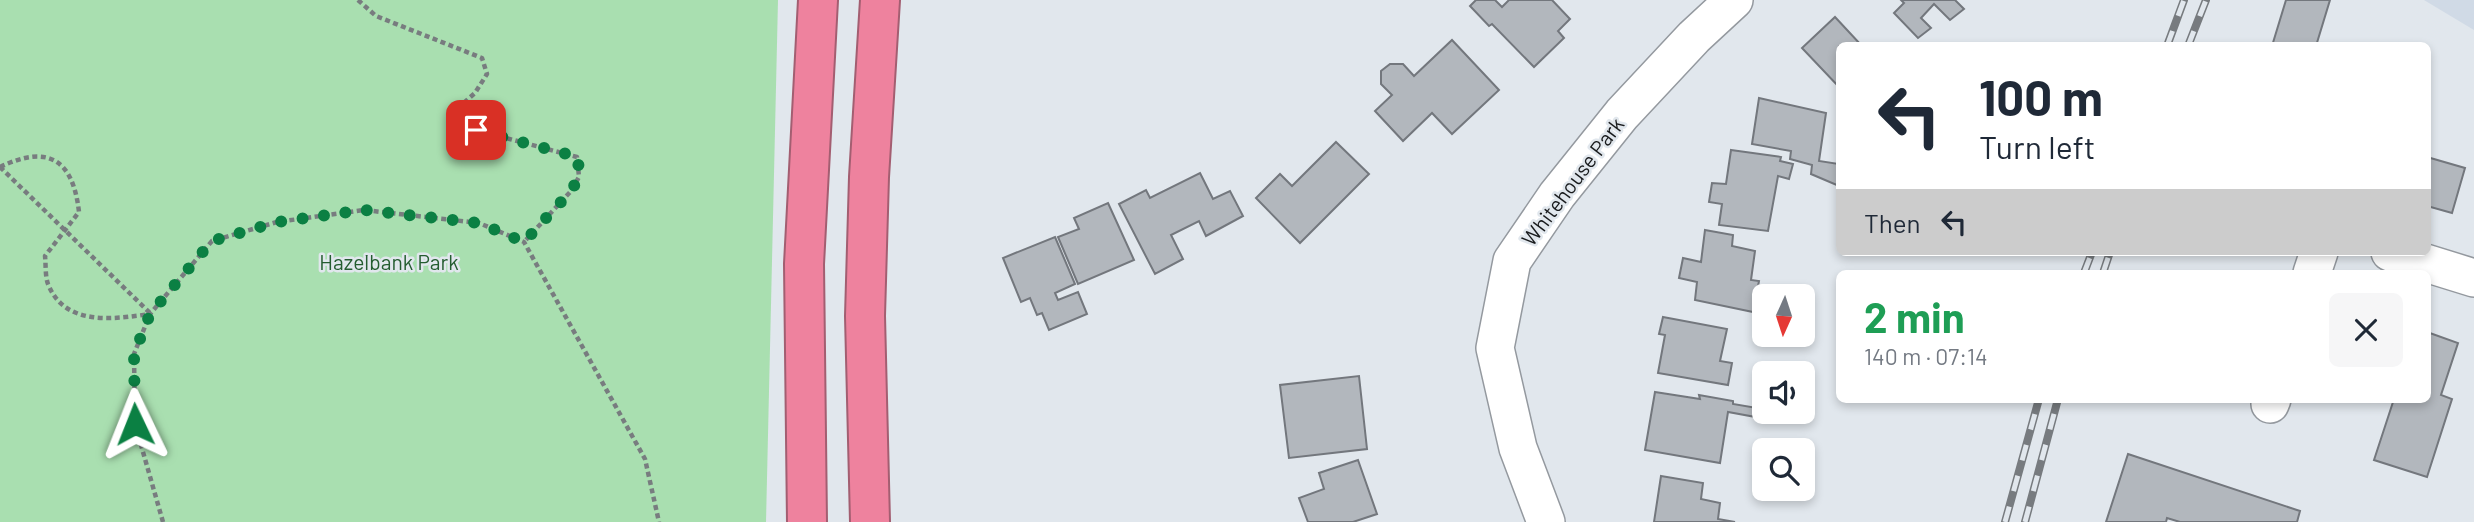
<!DOCTYPE html>
<meta charset="utf-8">
<style>
:root{--surface:#fff;--page:#f6f6f7;--text:#1f2937;--muted:#747a83}
body{margin:0;font-family:Barlow,sans-serif;background:var(--page);color:var(--text);height:100vh;display:flex;flex-direction:column;font-size:26px;white-space:nowrap}
*{box-sizing:border-box;margin:0}
p{font-size:23px;color:var(--muted)}
.icon{flex:none;width:38px;height:38px;fill:none;stroke:currentColor;stroke-width:2;stroke-linecap:round;stroke-linejoin:round}
.map{position:relative;flex:1;overflow:hidden}
.sheet{position:absolute;left:1836px;top:270px;width:595px;height:133px;display:flex;flex-direction:column;background:var(--surface);border-radius:10px;box-shadow:0 4px 10px #0003}
.sheet>*{flex:none}
.top-card{position:absolute;left:1836px;top:42px;width:595px;height:214px;border-radius:10px;box-shadow:0 4px 10px #0003;background:#fff;color:var(--text);overflow:hidden}
.needle{width:46px;rotate:183deg}
.tools{position:absolute;left:1752px;top:284px;display:grid;gap:14px}
.tools a{display:grid;place-items:center;width:63px;height:63px;border-radius:10px;background:var(--surface);box-shadow:0 4px 10px #0003;font-size:35px}
.pin{position:absolute;display:grid;place-items:center;width:60px;height:60px;color:#fff;margin:-30px;border-radius:14px;box-shadow:0 4px 10px #0006}
.me{position:absolute;width:77px;margin:-38px;rotate:358deg;stroke-linejoin:round;filter:drop-shadow(0 0 5px #0008)}
.turn{display:flex;align-items:center;gap:24px;height:147px;padding:0 28px;font-size:32px}
.turn .icon{width:91px;height:91px;stroke-width:2.5}
.turn b{display:block;font-size:49px;line-height:60px}
.then{display:flex;align-items:center;height:66px;padding:0 28px;background:#0003;gap:14px;font-size:26px}
.round{display:grid;place-items:center;flex:none;width:74px;height:74px;border-radius:10px;background:var(--page)}
.overview{display:flex;align-items:center;justify-content:space-between;height:119px;padding:0 28px}
h1{font-size:42px;font-weight:700;line-height:52px;color:#1e9e55}
.map>svg:first-child{display:block}
.built{fill:#d0dae6}
.green{fill:#a9dfb0}
.building{fill:#b2b7bd;stroke:#73777d;stroke-width:2}
.lines{fill:none;stroke-linecap:round;stroke-linejoin:round}
.minor-casing{stroke:#94999f;stroke-width:40}
.highway-casing{stroke:#a35e71;stroke-width:42}
.path{stroke:#787c7f;stroke-width:4.5;stroke-dasharray:5 3.5;stroke-linecap:butt}
.minor{stroke:#fff;stroke-width:37}
.highway{stroke:#ee829e;stroke-width:38}
.rail-casing{stroke:#777b7f;stroke-width:8}
.rail{stroke:#e1e7ed;stroke-width:5;stroke-dasharray:16;stroke-linecap:butt}
.route{stroke:#0b8043;stroke-width:12;stroke-dasharray:0 21.6}
.labels{text-anchor:middle;dominant-baseline:central;stroke-width:5;stroke-linejoin:round;paint-order:stroke}
.street-label{font-size:21px;fill:#191b1d;stroke:#e1e7ed}
.park-label{font-size:21px;fill:#245d30;stroke:#e1e7ed}
</style>
<div class="map">
<svg width="2474" height="522" viewBox="0 0 2474 522">
<rect width="100%" height="100%" fill="#e1e7ed"/>
<!-- built -->
<path class="built" d="M 2424,0 L 2474,0 L 2474,30 Z"/>
<!-- green -->
<path class="green" d="M 0,0 L 778,0 L 766,522 L 0,522 Z"/>
<!-- building -->
<g class="building">
<path d="M 1476,0 L 1495,0 L 1502,7 L 1509,0 L 1552,0 L 1570,19 L 1558,31 L 1564,38 L 1534,67 L 1492,24 L 1489,26 L 1470,6 Z"/>
<path d="M 1901,0 L 1955,0 L 1964,9 L 1950,20 L 1934,4 L 1921,18 L 1931,28 L 1918,38 L 1894,13 L 1904,3 Z"/>
<path d="M 2286,0 L 2330,0 L 2316,46 L 2272,46 Z"/>
<path d="M 1835,17 L 1862,46 L 1839,46 L 1839,87 L 1802,48 Z"/>
<path d="M 1452,40 L 1499,90 L 1452,134 L 1432,113 L 1403,141 L 1375,111 L 1392,95 L 1381,84 L 1381,71 L 1390,64 L 1403,64 L 1414,76 Z"/>
<path d="M 1759,98 L 1826,113 L 1819,161 L 1839,164 L 1839,186 L 1811,174 L 1812,165 L 1790,159 L 1791,151 L 1752,144 Z"/>
<path d="M 1336,142 L 1369,174 L 1300,243 L 1256,198 L 1280,174 L 1292,186 Z"/>
<path d="M 1731,150 L 1781,157 L 1780,161 L 1793,164 L 1789,179 L 1778,176 L 1768,231 L 1719,225 L 1722,204 L 1709,202 L 1712,183 L 1726,184 Z"/>
<path d="M 2427,157 L 2465,168 L 2452,213 L 2427,206 Z"/>
<path d="M 1200,173 L 1213,199 L 1230,191 L 1243,216 L 1206,236 L 1199,221 L 1171,235 L 1183,259 L 1155,274 L 1119,204 L 1146,190 L 1150,198 Z"/>
<path d="M 1108,203 L 1134,260 L 1078,284 L 1058,237 L 1079,229 L 1074,218 Z"/>
<path d="M 1705,230 L 1733,235 L 1732,246 L 1755,251 L 1751,280 L 1759,281 L 1753,312 L 1695,300 L 1697,282 L 1679,278 L 1683,258 L 1701,262 Z"/>
<path d="M 1055,237 L 1075,284 L 1055,293 L 1058,300 L 1078,292 L 1087,314 L 1049,330 L 1042,313 L 1037,315 L 1030,298 L 1021,302 L 1003,258 Z"/>
<path d="M 1663,317 L 1727,329 L 1720,361 L 1732,363 L 1728,385 L 1658,373 L 1665,335 L 1659,334 Z"/>
<path d="M 2427,332 L 2458,343 L 2441,395 L 2452,399 L 2427,477 L 2374,460 L 2394,399 L 2427,399 Z"/>
<path d="M 1359,376 L 1367,449 L 1289,458 L 1280,385 Z"/>
<path d="M 1655,392 L 1700,399 L 1699,395 L 1733,401 L 1733,404 L 1763,409 L 1761,418 L 1728,412 L 1720,463 L 1645,450 Z"/>
<path d="M 2128,454 L 2300,511 L 2297,522 L 2180,522 L 2167,518 L 2166,522 L 2106,522 Z"/>
<path d="M 1358,460 L 1377,514 L 1353,522 L 1308,522 L 1299,498 L 1324,489 L 1319,473 Z"/>
<path d="M 1661,476 L 1703,483 L 1701,499 L 1720,503 L 1718,519 L 1735,522 L 1654,522 Z"/>
</g>
<g class="lines">
<defs>
<g id="minor">
<path d="M 2390,252 L 2474,278"/>
<path d="M 2312,273 L 2319,252"/>
<path d="M 2270,404 L 2272,399"/>
<path d="M 1546,522 L 1518,448 L 1495,348 L 1512,261 L 1557,195 L 1622,114 L 1694,37 L 1734,0"/>
</g>
<g id="highway">
<path d="M 807,522 L 804,264 L 818,0"/>
<path d="M 870,522 L 865,316 L 869,177 L 880,0"/>
</g>
</defs>
<!-- minor casing -->
<use href="#minor" class="minor-casing"/>
<!-- highway casing -->
<use href="#highway" class="highway-casing"/>
<!-- path -->
<g class="path">
<path d="M 358,0 L 376,16 L 482,58 L 487,74 L 475,93 L 459,107 L 459,120 L 476,130 L 577,157 L 579,177 L 571,191 L 524,242"/>
<path d="M 0,167 C 48,144 73,159 79,212 L 45,256 C 46,265 45,276 48,284 C 65,327 114,319 150,314"/>
<path d="M 0,167 L 150,313"/>
<path d="M 163,522 L 135,424 L 134,354 L 150,314 L 212,241 L 277,222 L 364,210 L 479,223 L 524,242 L 645,459 L 659,522"/>
</g>
<!-- minor -->
<use href="#minor" class="minor"/>
<!-- highway -->
<use href="#highway" class="highway"/>
<defs>
<g id="rail">
<path d="M 2167,46 L 2184,0"/>
<path d="M 2188,46 L 2206,0"/>
<path d="M 2084,273 L 2092,252"/>
<path d="M 2103,273 L 2110,252"/>
<path d="M 2005,522 L 2039,399"/>
<path d="M 2025,522 L 2058,399"/>
</g>
</defs>
<!-- rail casing -->
<use href="#rail" class="rail-casing"/>
<!-- rail -->
<use href="#rail" class="rail"/>
</g>
<g class="lines">
<!-- route -->
<path class="route" d="M 135,424 L 134,354 L 150,314 L 212,241 L 277,222 L 364,210 L 479,223 L 524,242 L 571,191 L 579,177 L 578,157 L 476,130"/>
</g>
<g class="labels">
<!-- street labels -->
<g class="street-label">
<text transform="translate(1572 181) rotate(-53)">Whitehouse Park</text>
</g>
<!-- park labels -->
<g class="park-label">
<text x="389" y="261">Hazelbank Park</text>
</g>
</g>
</svg>
<div class="tools">
<a><svg class="needle" viewBox="-14 -14 28 28"><path d="M0-13l5 13h-10z" fill="#e53935"/><path d="M0 13l5-13h-10z" fill="#747a83"/></svg></a>
<a><svg class="icon" aria-label="sound" viewBox="0 0 24 24"><path d="M4 9h4l5-4v14l-5-4H4zM17 9q2 3 0 6"/></svg></a>
<a><svg class="icon" aria-label="search" viewBox="0 0 24 24"><circle cx="10" cy="10" r="6"/><path d="M15 15l6 6"/></svg></a>
</div>
<div class="pin" style="left:476px;top:130px;background:#d93025"><svg class="icon" aria-label="arrive" viewBox="0 0 24 24"><path d="M6 21V4h12l-3 4 3 4H6"/></svg></div>
<svg class="me" style="left:135px;top:424px" viewBox="-20 -20 40 40"><path d="M0-17L14 15 0 8-14 15z" fill="#0b8043" stroke="#fff" stroke-width="4"/></svg>
<div class="top-card">
<div class="turn"><svg class="icon" aria-label="left" viewBox="0 0 24 24"><path d="M17 20v-9H6M10 6l-5 5 5 5"/></svg><div><b>100 m</b>Turn left</div></div>
<div class="then">Then<svg class="icon" aria-label="left" viewBox="0 0 24 24"><path d="M17 20v-9H6M10 6l-5 5 5 5"/></svg></div>
</div>
<section class="sheet">
<div class="overview"><div><h1>2 min</h1><p>140 m · 07:14</p></div><a class="round"><svg class="icon" aria-label="close" viewBox="0 0 24 24"><path d="M6 6l12 12M18 6L6 18"/></svg></a></div>
</section>
</div>
